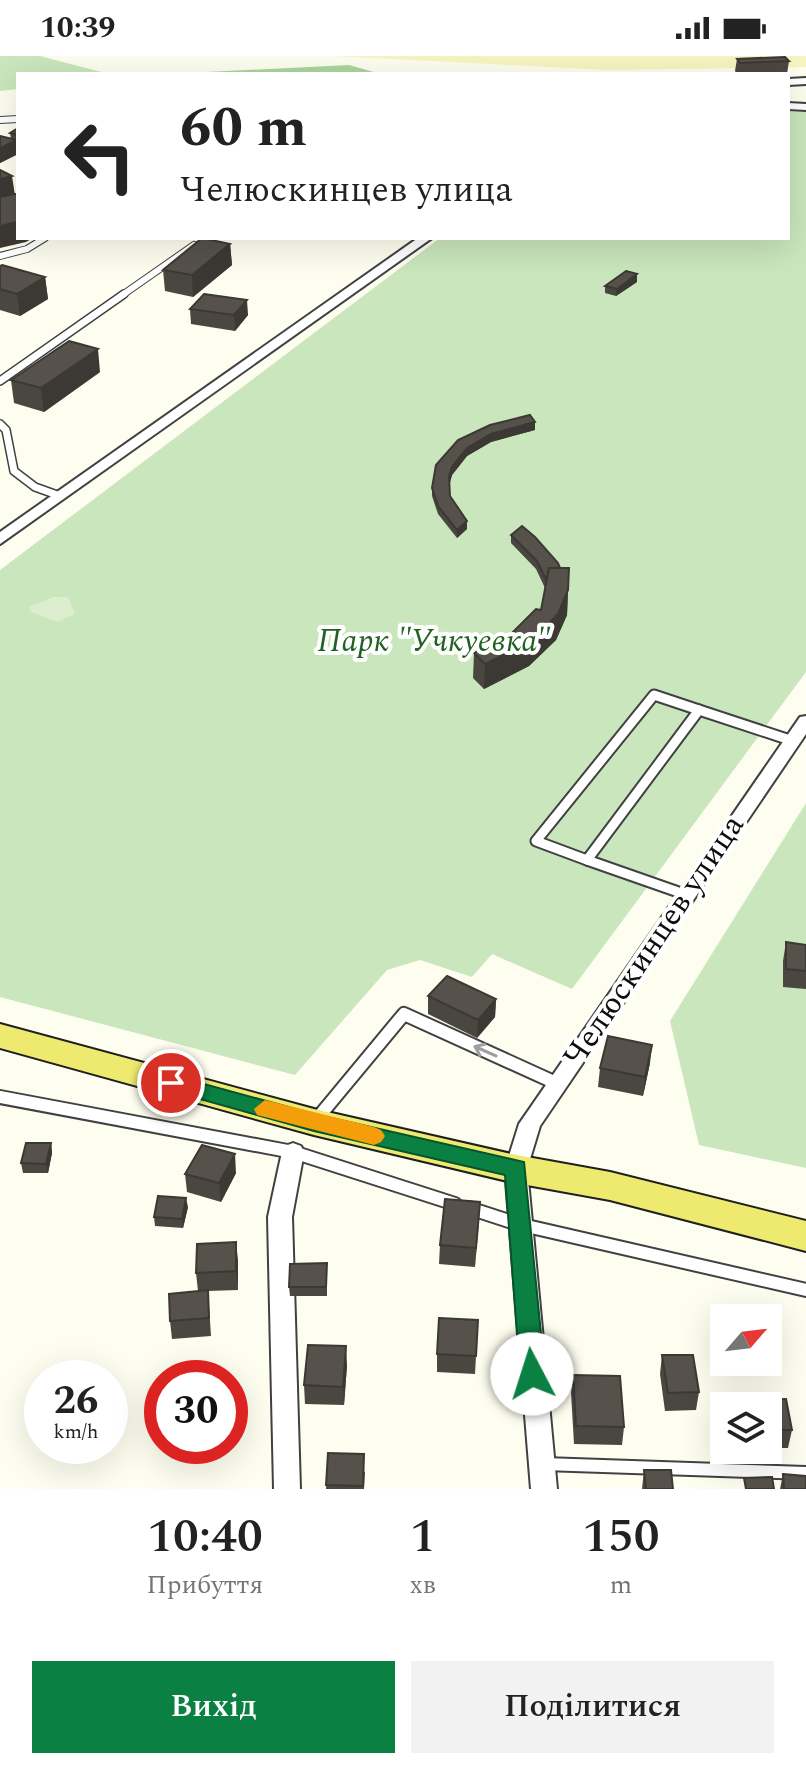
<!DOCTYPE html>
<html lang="uk">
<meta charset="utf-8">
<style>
:root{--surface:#fff;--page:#f2f2f2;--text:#222;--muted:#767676;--accent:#0b8043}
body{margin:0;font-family:Spectral,serif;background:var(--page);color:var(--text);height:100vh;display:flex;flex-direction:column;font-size:30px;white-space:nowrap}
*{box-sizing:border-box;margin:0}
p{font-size:26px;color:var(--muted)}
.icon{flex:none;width:44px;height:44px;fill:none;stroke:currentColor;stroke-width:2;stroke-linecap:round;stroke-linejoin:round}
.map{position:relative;height:1433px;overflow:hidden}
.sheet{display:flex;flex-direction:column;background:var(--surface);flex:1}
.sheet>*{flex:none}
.banner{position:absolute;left:16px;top:16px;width:774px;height:168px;border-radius:0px;box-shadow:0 8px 32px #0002;background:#fff;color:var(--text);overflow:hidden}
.needle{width:52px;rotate:62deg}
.buttons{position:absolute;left:710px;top:1248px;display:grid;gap:16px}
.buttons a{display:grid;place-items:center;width:72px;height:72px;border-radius:0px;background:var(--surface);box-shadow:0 8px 32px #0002;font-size:40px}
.speed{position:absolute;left:24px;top:1304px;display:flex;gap:16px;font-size:40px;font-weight:700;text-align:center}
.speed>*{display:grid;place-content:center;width:104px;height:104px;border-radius:50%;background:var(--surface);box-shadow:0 8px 32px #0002;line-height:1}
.speed small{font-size:20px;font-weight:400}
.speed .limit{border:12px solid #d22;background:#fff;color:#111}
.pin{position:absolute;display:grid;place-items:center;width:68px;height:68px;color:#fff;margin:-34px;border:4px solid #fff;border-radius:50%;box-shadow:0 2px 8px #0007}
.me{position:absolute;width:88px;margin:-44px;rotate:355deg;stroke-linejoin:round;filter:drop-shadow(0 0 6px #0008)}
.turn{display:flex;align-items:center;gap:28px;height:168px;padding:0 32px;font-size:36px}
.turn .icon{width:104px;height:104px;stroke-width:2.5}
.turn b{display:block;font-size:56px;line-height:68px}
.eta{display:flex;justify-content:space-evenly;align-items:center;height:136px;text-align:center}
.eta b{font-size:48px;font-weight:600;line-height:56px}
.primary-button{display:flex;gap:16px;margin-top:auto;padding:16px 32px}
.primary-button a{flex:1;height:92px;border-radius:0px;background:var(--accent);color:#fff;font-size:32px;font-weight:600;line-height:92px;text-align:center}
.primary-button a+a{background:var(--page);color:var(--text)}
.status{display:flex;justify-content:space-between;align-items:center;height:56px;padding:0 40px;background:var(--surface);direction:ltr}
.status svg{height:22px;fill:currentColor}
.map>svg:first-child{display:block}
.green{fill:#c9e6bc}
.forest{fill:#aad69c}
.sand{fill:#f6f5c0}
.pitch{fill:#dceecd}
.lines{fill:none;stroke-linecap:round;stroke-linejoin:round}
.lane-far3-casing{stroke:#414141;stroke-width:8}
.lane-far2-casing{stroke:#414141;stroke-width:10}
.lane-far1-casing{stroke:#414141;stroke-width:13}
.lane-casing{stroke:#414141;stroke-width:16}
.street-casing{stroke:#414141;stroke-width:4}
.primary-casing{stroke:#1f1f1f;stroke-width:4}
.lane-far3{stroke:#fff;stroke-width:6}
.lane-far2{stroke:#fff;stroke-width:7}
.lane-far1{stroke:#fff;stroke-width:9}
.lane{stroke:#fff;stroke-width:12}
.street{fill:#fff;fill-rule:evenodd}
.primary{fill:#eeea6f;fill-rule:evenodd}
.wall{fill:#4a4640}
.shaded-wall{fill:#3c3934}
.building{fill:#56514b;stroke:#3c3934;stroke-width:2}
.oneway{stroke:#9f9f9f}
.route{fill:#0b8043;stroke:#07532c;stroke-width:2}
.slow{fill:#f59e0b}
.labels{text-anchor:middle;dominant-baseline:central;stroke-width:8;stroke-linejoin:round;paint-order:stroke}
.park-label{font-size:32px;font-style:italic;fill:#236123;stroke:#fff}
.street-label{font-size:32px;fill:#0e0e0e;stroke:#fff}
</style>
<div class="status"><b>10:39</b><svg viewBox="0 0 49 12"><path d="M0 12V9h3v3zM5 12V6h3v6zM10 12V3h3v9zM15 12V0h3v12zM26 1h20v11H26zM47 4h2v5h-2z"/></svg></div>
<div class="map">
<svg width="806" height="1433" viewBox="0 0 806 1433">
<rect width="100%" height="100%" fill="#fefef0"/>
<!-- green -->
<g class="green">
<path d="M 0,0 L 40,0 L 109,18 L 18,18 L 18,33 L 0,35 Z"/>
<path d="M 788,55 L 806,56 L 806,616 L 572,933 L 492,898 L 472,921 L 420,904 L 387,914 L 295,1019 L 0,941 L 0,514 L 440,182 L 788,182 Z"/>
<path d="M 806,747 L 806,1112 L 699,1089 L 670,965 Z"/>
</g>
<!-- forest -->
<path class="forest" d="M 349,9 L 381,18 L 187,17 Z"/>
<!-- sand -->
<path class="sand" d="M 333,0 L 806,0 L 806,11 L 608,14 Z"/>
<!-- pitch -->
<path class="pitch" d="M 53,541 L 68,541 L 75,558 L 57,566 L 31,556 L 29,551 Z"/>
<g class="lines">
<defs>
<g id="lane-far3">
<path d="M 0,64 L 18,63"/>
<path d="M 0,200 L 27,193 L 45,182"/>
<path d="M 121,240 L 194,189"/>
</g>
<g id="lane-far2">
<path d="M 0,325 L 124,238"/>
<path d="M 0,368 L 6,374 L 14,415 L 35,431 L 60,440"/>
</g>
<g id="lane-far1">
<path d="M 654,639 L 699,654 L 587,804 L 536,785 Z"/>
<path d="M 699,654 L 790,684"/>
<path d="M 587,804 L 687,839"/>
</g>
<g id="lane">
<path d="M 0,1041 L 293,1096 L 455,1148"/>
<path d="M 316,1064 L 404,958 L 556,1027"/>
<path d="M 469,1152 L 518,1168 L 806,1234"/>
<path d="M 544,1408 L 806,1417"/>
</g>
<g id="street">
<path d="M 806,22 L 806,28 L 788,29 L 788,23 Z"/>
<path d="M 788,47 L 806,48 L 806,54 L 788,53 Z"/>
<path d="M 418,182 L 432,182 L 0,488 L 0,476 Z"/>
<path d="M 806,660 L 806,678 L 540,1070 L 527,1113 L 557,1433 L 531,1433 L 505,1113 L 519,1068 L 800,661 Z"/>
<path d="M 293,1087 L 301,1090 L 304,1096 L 292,1161 L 300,1433 L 274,1433 L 268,1161 L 282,1096 L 285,1090 Z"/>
</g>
<path id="primary" d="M 0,968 L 314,1053 L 516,1099 L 610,1116 L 806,1165 L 806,1195 L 610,1144 L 516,1127 L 314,1079 L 0,992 Z"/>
</defs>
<!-- lane-far3 casing -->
<use href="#lane-far3" class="lane-far3-casing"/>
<!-- lane-far2 casing -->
<use href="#lane-far2" class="lane-far2-casing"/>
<!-- lane-far1 casing -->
<use href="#lane-far1" class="lane-far1-casing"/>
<!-- lane casing -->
<use href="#lane" class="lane-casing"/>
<!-- street casing -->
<use href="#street" class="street-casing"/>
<!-- primary casing -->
<use href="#primary" class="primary-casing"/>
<!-- lane-far3 -->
<use href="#lane-far3" class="lane-far3"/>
<!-- lane-far2 -->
<use href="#lane-far2" class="lane-far2"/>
<!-- lane-far1 -->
<use href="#lane-far1" class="lane-far1"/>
<!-- lane -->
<use href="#lane" class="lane"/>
<!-- street -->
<use href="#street" class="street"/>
<!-- primary -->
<use href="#primary" class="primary"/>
</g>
<!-- wall -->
<g class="wall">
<path d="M 737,3 L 789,5 L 787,18 L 737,18 L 735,15 Z"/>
<path d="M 18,72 L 18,98 L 0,107 L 0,80 L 11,83 L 10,77 Z"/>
<path d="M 230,188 L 232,209 L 193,241 L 165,235 L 163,214 Z"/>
<path d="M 0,210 L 45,221 L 48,243 L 20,260 L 0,254 Z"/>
<path d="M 637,226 L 616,240 L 605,237 L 605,230 Z"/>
<path d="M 190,253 L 248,259 L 235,275 L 191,268 Z"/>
<path d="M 100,316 L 44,356 L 14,347 L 11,324 Z"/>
<path d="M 535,374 L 491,386 L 467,400 L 452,419 L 450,427 L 450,440 L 467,465 L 467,473 L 457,482 L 438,458 L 432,440 L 432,432 L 458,384 Z"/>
<path d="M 511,479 L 568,534 L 567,559 L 556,584 L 529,610 L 484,633 L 473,622 L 474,597 L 511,578 L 541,554 L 545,532 L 536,513 L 511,487 Z"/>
<path d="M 786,886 L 806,889 L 806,933 L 783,931 L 783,905 Z"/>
<path d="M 428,940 L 496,943 L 495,961 L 477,982 L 428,958 Z"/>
<path d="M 650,1007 L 643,1040 L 598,1031 L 600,1012 Z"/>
<path d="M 51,1087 L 52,1097 L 48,1117 L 23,1117 L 21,1107 Z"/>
<path d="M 236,1117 L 221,1146 L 187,1136 L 185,1118 Z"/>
<path d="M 480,1146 L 475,1211 L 439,1208 L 440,1189 Z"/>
<path d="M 188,1151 L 183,1172 L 155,1170 L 154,1161 Z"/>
<path d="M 236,1186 L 238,1234 L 208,1235 L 211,1280 L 172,1283 L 170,1265 L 198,1235 L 196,1217 Z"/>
<path d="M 327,1217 L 327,1240 L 290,1240 L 289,1231 Z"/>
<path d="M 478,1264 L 475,1318 L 437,1316 L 437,1298 Z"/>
<path d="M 662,1299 L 699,1336 L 696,1354 L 665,1355 L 660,1318 Z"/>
<path d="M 347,1309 L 344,1349 L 305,1348 L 304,1329 Z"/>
<path d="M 573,1319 L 624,1371 L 622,1389 L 574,1388 L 571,1337 Z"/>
<path d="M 786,1343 L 792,1374 L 788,1392 L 768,1392 L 768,1350 L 752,1350 L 753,1344 Z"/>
<path d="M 328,1397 L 365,1416 L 364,1433 L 326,1433 Z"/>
<path d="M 644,1414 L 673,1433 L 642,1433 Z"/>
<path d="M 783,1418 L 806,1433 L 780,1433 Z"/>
</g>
<!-- shaded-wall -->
<g class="shaded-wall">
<path d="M 17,84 L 18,98 L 0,107 L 0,92 Z"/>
<path d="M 12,120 L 16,146 L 0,151 L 0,123 Z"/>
<path d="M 18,166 L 18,182 L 33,182 L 26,186 L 0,192 L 0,170 Z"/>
<path d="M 230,188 L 232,209 L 193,241 L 192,219 Z"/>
<path d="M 637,218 L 637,226 L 616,240 L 617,233 Z"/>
<path d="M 45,221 L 48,243 L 20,260 L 17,238 Z"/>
<path d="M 247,244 L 248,259 L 235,275 L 234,259 Z"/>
<path d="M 98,293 L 100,316 L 44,356 L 41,332 Z"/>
<path d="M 535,366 L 535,374 L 491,386 L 467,400 L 452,419 L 449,429 L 449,421 L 452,411 L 467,392 L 491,378 Z"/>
<path d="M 467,465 L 467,473 L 457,482 L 457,474 Z"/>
<path d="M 568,534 L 567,559 L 556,584 L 529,610 L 484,633 L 485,608 Z"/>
<path d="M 496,943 L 495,961 L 477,982 L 478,964 Z"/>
<path d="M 652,989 L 650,1007 L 643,1040 L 645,1021 Z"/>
<path d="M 51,1087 L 52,1097 L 48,1117 L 46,1108 Z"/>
<path d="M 235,1098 L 236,1117 L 221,1146 L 219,1127 Z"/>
<path d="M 186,1142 L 188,1151 L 183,1172 L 182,1163 Z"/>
<path d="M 480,1146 L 479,1165 L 475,1211 L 476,1192 Z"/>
<path d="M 236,1186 L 238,1204 L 238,1234 L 236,1215 Z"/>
<path d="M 346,1290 L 347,1309 L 344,1349 L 343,1331 Z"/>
</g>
<!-- building -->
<g class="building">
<path d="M 785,1 L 789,5 L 740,7 L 737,3 Z"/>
<path d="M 18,72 L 18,79 L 10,77 Z"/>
<path d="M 0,80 L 17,84 L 0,92 Z"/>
<path d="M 0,114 L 12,120 L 0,123 Z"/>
<path d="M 14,138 L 18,138 L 18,166 L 0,170 L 0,141 Z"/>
<path d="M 202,182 L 230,188 L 192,219 L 163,214 Z"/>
<path d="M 2,209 L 45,221 L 17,238 L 0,233 L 0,210 Z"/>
<path d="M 626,215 L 637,218 L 617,233 L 605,230 Z"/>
<path d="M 204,238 L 247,244 L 234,259 L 190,253 Z"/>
<path d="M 69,285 L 98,293 L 41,332 L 11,324 Z"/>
<path d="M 530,359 L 535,366 L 491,378 L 467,392 L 452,411 L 449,421 L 450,440 L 467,465 L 457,474 L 438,450 L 432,432 L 436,409 L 458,384 L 490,369 Z"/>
<path d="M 522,470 L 535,481 L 558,507 L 560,512 L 549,512 L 547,525 L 537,505 L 511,479 Z"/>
<path d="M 549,512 L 569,512 L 568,534 L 558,558 L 531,585 L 485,608 L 474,597 L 511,578 L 536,553 L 541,554 Z"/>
<path d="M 786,886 L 806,889 L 806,915 L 786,913 Z"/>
<path d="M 447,920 L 496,943 L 478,964 L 428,940 Z"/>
<path d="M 608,980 L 652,989 L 645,1021 L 600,1012 Z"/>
<path d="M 26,1087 L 51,1087 L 46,1108 L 21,1107 Z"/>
<path d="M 202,1089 L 235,1098 L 219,1127 L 185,1118 Z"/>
<path d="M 158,1140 L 186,1142 L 182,1163 L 154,1161 Z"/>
<path d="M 445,1143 L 480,1146 L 476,1192 L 440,1189 Z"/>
<path d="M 236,1186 L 236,1215 L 196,1217 L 197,1188 Z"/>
<path d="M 327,1207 L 326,1231 L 289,1231 L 290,1208 Z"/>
<path d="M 208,1234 L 209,1262 L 170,1265 L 169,1238 Z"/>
<path d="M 439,1262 L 478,1264 L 476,1300 L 437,1298 Z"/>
<path d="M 308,1289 L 346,1290 L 343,1331 L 304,1329 Z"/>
<path d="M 662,1299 L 693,1299 L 699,1336 L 668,1337 Z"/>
<path d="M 573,1319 L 620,1320 L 624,1371 L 576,1370 Z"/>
<path d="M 786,1343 L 792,1374 L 768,1374 L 768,1350 L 755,1350 L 753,1344 Z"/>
<path d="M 328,1397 L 364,1398 L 363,1430 L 326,1429 Z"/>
<path d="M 644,1414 L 671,1414 L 673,1433 L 646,1433 Z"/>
<path d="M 783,1418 L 806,1420 L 806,1433 L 784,1433 Z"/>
<path d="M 772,1421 L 774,1433 L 746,1433 L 744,1422 Z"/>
</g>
<!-- one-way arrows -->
<defs><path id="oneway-shaft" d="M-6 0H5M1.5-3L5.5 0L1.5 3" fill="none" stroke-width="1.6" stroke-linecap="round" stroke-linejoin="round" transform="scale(2)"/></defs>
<use class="oneway" href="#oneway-shaft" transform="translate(485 995) rotate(-156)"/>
<!-- route -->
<path class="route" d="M 171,1019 L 314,1058 L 524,1106 L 545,1318 L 541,1326 L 532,1329 L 524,1326 L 520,1318 L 505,1119 L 314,1075 L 164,1033 L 161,1027 Z"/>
<!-- slow -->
<path class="slow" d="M 265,1044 L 374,1071 L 381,1074 L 385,1080 L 381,1086 L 374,1089 L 257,1059 L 254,1053 Z"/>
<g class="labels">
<!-- park labels -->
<g class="park-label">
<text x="434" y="585">Парк "Учкуевка"</text>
</g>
<!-- street labels -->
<g class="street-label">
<text transform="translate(654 885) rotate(-56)">Челюскинцев улица</text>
</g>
</g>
</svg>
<div class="buttons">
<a><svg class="needle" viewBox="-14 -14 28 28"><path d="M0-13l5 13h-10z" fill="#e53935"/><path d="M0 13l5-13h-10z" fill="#767676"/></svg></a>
<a><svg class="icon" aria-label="layers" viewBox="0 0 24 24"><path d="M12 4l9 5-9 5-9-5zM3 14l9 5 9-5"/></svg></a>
</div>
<div class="speed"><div>26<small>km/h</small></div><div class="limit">30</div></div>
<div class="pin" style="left:171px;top:1027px;background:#d93025"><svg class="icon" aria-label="arrive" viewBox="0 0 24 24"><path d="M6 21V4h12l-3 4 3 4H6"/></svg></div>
<svg class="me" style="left:532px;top:1318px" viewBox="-20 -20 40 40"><circle r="19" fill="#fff"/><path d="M0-13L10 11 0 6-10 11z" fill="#0b8043"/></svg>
<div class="banner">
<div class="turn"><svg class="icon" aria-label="left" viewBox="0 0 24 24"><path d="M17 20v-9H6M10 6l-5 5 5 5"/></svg><div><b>60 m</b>Челюскинцев улица</div></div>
</div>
</div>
<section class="sheet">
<div class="eta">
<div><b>10:40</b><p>Прибуття</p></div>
<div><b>1</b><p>хв</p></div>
<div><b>150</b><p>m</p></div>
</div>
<div class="primary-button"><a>Вихід</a><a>Поділитися</a></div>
</section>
